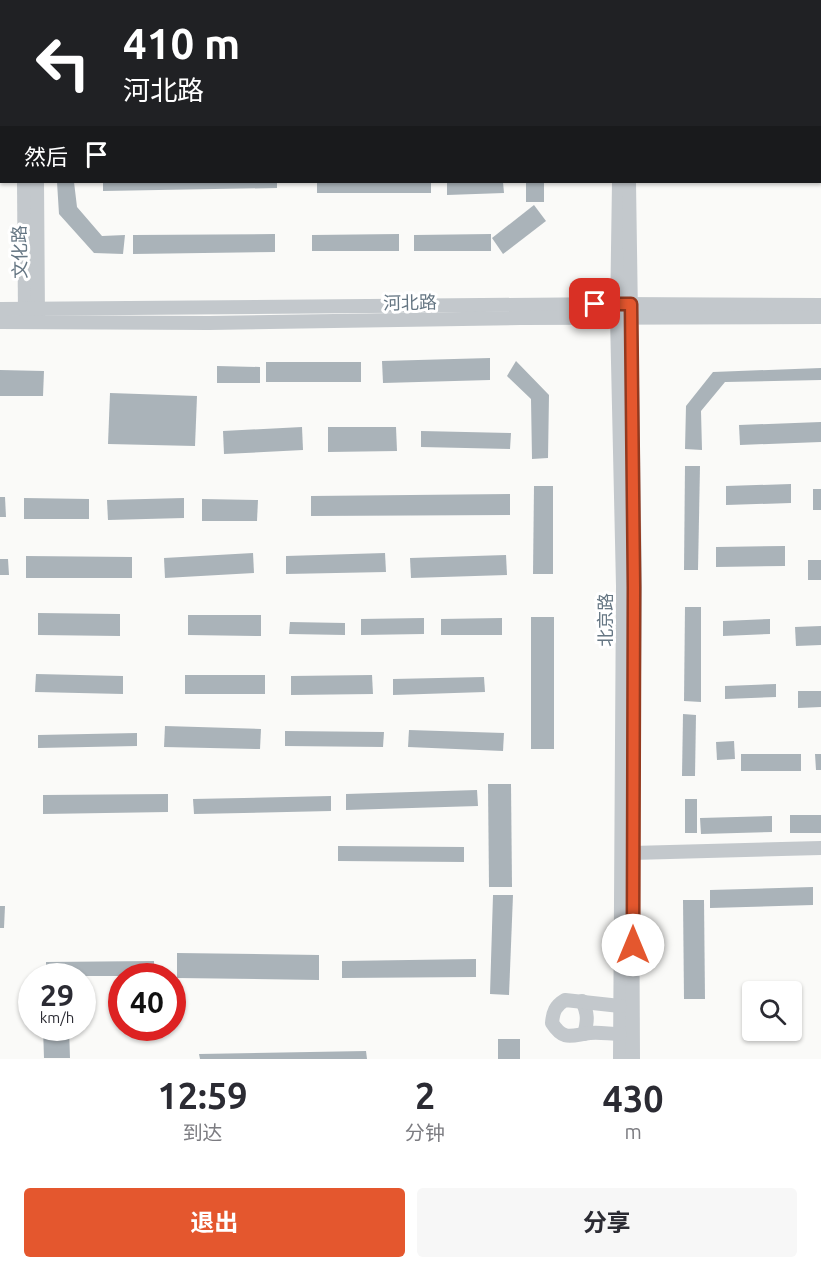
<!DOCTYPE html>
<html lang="zh">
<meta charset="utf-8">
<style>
:root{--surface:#fff;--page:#f7f7f7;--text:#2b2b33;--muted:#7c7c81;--accent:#e4572e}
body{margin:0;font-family:Ubuntu,"Noto Sans SC",sans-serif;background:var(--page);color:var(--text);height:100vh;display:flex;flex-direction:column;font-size:22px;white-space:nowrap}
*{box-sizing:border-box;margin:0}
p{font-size:20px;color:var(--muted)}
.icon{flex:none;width:33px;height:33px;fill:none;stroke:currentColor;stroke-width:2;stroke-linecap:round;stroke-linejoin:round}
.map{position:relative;height:1059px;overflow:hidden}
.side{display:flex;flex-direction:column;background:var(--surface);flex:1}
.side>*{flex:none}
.hud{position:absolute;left:0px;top:0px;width:822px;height:183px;box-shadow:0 2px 4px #0004;background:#202124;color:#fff;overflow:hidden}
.controls{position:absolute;left:742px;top:981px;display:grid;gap:12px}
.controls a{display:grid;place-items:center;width:60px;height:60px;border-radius:6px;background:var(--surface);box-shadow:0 2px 4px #0004;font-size:30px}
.speed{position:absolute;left:18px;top:963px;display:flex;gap:12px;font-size:30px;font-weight:700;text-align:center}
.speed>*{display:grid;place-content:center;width:78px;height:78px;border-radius:50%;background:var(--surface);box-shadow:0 2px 4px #0004;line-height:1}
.speed small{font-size:15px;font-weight:400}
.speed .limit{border:9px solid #d22;background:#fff;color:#111}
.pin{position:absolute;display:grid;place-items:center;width:51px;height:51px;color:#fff;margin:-26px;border-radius:12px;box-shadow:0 3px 9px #0006}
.me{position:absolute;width:66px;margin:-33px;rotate:0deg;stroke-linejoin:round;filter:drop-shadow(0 0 4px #0008)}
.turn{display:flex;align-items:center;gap:21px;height:126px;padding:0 24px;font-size:27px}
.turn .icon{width:78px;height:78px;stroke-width:2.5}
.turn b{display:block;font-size:42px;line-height:51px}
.then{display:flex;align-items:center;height:57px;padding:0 24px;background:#0003;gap:12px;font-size:22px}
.eta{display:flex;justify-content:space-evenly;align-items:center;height:102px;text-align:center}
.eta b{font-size:36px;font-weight:700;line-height:42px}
.button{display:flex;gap:12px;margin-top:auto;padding:12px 24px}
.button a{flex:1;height:69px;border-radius:6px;background:var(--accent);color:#fff;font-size:24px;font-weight:700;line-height:69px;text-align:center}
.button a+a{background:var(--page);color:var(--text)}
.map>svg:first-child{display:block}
.building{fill:#aab3b9}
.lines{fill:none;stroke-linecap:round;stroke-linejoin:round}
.minor{stroke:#c3c8cc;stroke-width:14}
.route-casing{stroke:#94391e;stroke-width:15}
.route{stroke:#e4572e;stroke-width:10}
.labels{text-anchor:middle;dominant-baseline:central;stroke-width:6;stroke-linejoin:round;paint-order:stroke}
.street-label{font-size:18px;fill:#657683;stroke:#fff}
</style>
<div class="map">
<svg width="821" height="1059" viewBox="0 0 821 1059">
<rect width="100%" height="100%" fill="#fafaf8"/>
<!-- building -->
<g class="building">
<path d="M 57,182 L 74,182 L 77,207 L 102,236 L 125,235 L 123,254 L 94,253 L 59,214 Z"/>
<path d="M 103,182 L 277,182 L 277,188 L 103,191 Z"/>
<rect x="317" y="182" width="114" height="11"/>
<path d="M 447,182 L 503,182 L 504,193 L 447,195 Z"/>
<rect x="526" y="182" width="18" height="20"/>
<path d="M 534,205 L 546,221 L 503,254 L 492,238 Z"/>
<path d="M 275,234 L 275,252 L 133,254 L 133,235 Z"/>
<path d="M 399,234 L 399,251 L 312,251 L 312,235 Z"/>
<path d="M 491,234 L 491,251 L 414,251 L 414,235 Z"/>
<path d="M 490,358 L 490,380 L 383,383 L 382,361 Z"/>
<path d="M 516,361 L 549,395 L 548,458 L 532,459 L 531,399 L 507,376 Z"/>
<rect x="266" y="362" width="95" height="20"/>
<path d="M 217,366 L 260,367 L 260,383 L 217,383 Z"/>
<path d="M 821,368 L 821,380 L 725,382 L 701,411 L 702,450 L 685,449 L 686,406 L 713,372 Z"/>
<path d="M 0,370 L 44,371 L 43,396 L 0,396 Z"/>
<path d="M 110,393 L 197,396 L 195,446 L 108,444 Z"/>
<path d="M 821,422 L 821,442 L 740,445 L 739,425 Z"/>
<path d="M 302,427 L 303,450 L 224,454 L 223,431 Z"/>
<path d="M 328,427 L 396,427 L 397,451 L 328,452 Z"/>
<path d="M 421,431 L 511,433 L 510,449 L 421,447 Z"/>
<path d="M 685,466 L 700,466 L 698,570 L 684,570 Z"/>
<path d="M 791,484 L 791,503 L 726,505 L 726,486 Z"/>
<path d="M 534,486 L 553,486 L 553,574 L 533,574 Z"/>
<rect x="813" y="489" width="8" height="21"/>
<path d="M 510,494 L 510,515 L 311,516 L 311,496 Z"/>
<path d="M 0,497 L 5,497 L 6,517 L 0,517 Z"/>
<path d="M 24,498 L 89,499 L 89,519 L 24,519 Z"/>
<path d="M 184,498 L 184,518 L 108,520 L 107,500 Z"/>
<path d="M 202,499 L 258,500 L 257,521 L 202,521 Z"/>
<path d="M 785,546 L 785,566 L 716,567 L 716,547 Z"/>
<path d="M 253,553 L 254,573 L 165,578 L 164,558 Z"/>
<path d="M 385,553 L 386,572 L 286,574 L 286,556 Z"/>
<path d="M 506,555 L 507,575 L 411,578 L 410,558 Z"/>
<path d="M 26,556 L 132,557 L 132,578 L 26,578 Z"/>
<path d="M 0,559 L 8,559 L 9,575 L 0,575 Z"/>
<rect x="808" y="560" width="13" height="20"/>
<path d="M 685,607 L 701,607 L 701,702 L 684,701 Z"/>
<path d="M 38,613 L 120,614 L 120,636 L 38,635 Z"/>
<path d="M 188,615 L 261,615 L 261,636 L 188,635 Z"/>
<rect x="531" y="617" width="23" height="132"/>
<path d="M 424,618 L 424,634 L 361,635 L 361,619 Z"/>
<path d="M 502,618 L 502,635 L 441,635 L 441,619 Z"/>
<path d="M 770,619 L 770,634 L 723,636 L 723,621 Z"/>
<path d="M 290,622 L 345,623 L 345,635 L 289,634 Z"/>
<path d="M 821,626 L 821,645 L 796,646 L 795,627 Z"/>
<path d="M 36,674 L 123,676 L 123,694 L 35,692 Z"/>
<rect x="185" y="675" width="80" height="19"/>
<path d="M 372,675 L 373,694 L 291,695 L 291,676 Z"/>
<path d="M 484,677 L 485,692 L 393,695 L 393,679 Z"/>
<path d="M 776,684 L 776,697 L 725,699 L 725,686 Z"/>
<path d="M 798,691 L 821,691 L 821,707 L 798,708 Z"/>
<path d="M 683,714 L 696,715 L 695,776 L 682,776 Z"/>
<path d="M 165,726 L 261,729 L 260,749 L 164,747 Z"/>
<path d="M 409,730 L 504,733 L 503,751 L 408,747 Z"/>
<path d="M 285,731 L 384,732 L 383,747 L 285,746 Z"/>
<path d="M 137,733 L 137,746 L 38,748 L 38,735 Z"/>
<path d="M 734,741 L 735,759 L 717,760 L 716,742 Z"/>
<rect x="741" y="754" width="60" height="17"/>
<path d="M 815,754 L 821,754 L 821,770 L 816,770 Z"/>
<path d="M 488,784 L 511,784 L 512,887 L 489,887 Z"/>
<path d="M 477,790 L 478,806 L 346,810 L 346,794 Z"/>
<path d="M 168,794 L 168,812 L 43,814 L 43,795 Z"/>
<path d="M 331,796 L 331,811 L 194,814 L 193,799 Z"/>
<rect x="685" y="799" width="12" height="34"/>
<rect x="790" y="815" width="31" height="18"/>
<path d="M 772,816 L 772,832 L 701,834 L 700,818 Z"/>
<path d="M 338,846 L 464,847 L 464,862 L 338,861 Z"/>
<path d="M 813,887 L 813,905 L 710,908 L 710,890 Z"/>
<path d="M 493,895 L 513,895 L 509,995 L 490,994 Z"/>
<path d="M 683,900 L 704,900 L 705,999 L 684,999 Z"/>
<path d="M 0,906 L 5,906 L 4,928 L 0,928 Z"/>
<path d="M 177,953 L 319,955 L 319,980 L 177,978 Z"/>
<path d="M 476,959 L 476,977 L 342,978 L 342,961 Z"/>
<path d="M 154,961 L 154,976 L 46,976 L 46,962 Z"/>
<path d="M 43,1028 L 69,1028 L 70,1058 L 44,1058 Z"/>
<rect x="498" y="1039" width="22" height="20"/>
<path d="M 366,1051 L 367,1059 L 200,1059 L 199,1054 Z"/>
</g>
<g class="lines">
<!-- minor -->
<g class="minor">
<path d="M 22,0 L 22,2"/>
<path d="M 35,0 L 35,2"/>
<path d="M 617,0 L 617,2"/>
<path d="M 628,0 L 628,2"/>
<path d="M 24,182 L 25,317"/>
<path d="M 37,182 L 38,316"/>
<path d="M 619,182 L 617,317 L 623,586 L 620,1059"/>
<path d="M 629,182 L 635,587 L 632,853 L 633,1059"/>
<path d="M 0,309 L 618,304 L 821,305"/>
<path d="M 0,322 L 209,323 L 520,318 L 821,317"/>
<path d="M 632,853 L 821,848"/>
<path d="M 582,1001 C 588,1013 588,1021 584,1034"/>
<path d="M 620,1034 C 610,1034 600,1032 590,1033 C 572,1035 564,1042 552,1023 C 553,1012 555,1006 565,1000 L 620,1006"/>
</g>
</g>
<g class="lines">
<defs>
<path id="route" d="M 595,304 L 631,304 L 634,587 L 633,945"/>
</defs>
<!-- route casing -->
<use href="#route" class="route-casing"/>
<!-- route -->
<use href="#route" class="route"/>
</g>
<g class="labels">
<!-- street labels -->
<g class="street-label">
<text transform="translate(19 252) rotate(-91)">文化路</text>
<text transform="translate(410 302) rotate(-1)">河北路</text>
<text transform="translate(605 620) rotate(-90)">北京路</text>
</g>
</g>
</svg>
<div class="controls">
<a><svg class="icon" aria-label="search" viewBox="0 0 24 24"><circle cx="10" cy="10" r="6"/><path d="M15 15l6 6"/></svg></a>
</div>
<div class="speed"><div>29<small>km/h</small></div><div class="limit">40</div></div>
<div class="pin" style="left:595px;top:304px;background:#d93025"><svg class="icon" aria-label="arrive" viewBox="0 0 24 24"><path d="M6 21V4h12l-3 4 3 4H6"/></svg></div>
<svg class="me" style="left:633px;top:945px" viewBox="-20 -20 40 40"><circle r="19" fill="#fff"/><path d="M0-13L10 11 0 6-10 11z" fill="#e4572e"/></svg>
<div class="hud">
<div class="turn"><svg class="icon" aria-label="left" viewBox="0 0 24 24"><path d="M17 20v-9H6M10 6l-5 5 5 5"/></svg><div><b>410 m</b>河北路</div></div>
<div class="then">然后<svg class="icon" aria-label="arrive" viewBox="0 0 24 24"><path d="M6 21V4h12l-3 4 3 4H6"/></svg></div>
</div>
</div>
<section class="side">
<div class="eta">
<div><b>12:59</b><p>到达</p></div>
<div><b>2</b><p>分钟</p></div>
<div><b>430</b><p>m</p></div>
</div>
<div class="button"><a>退出</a><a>分享</a></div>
</section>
